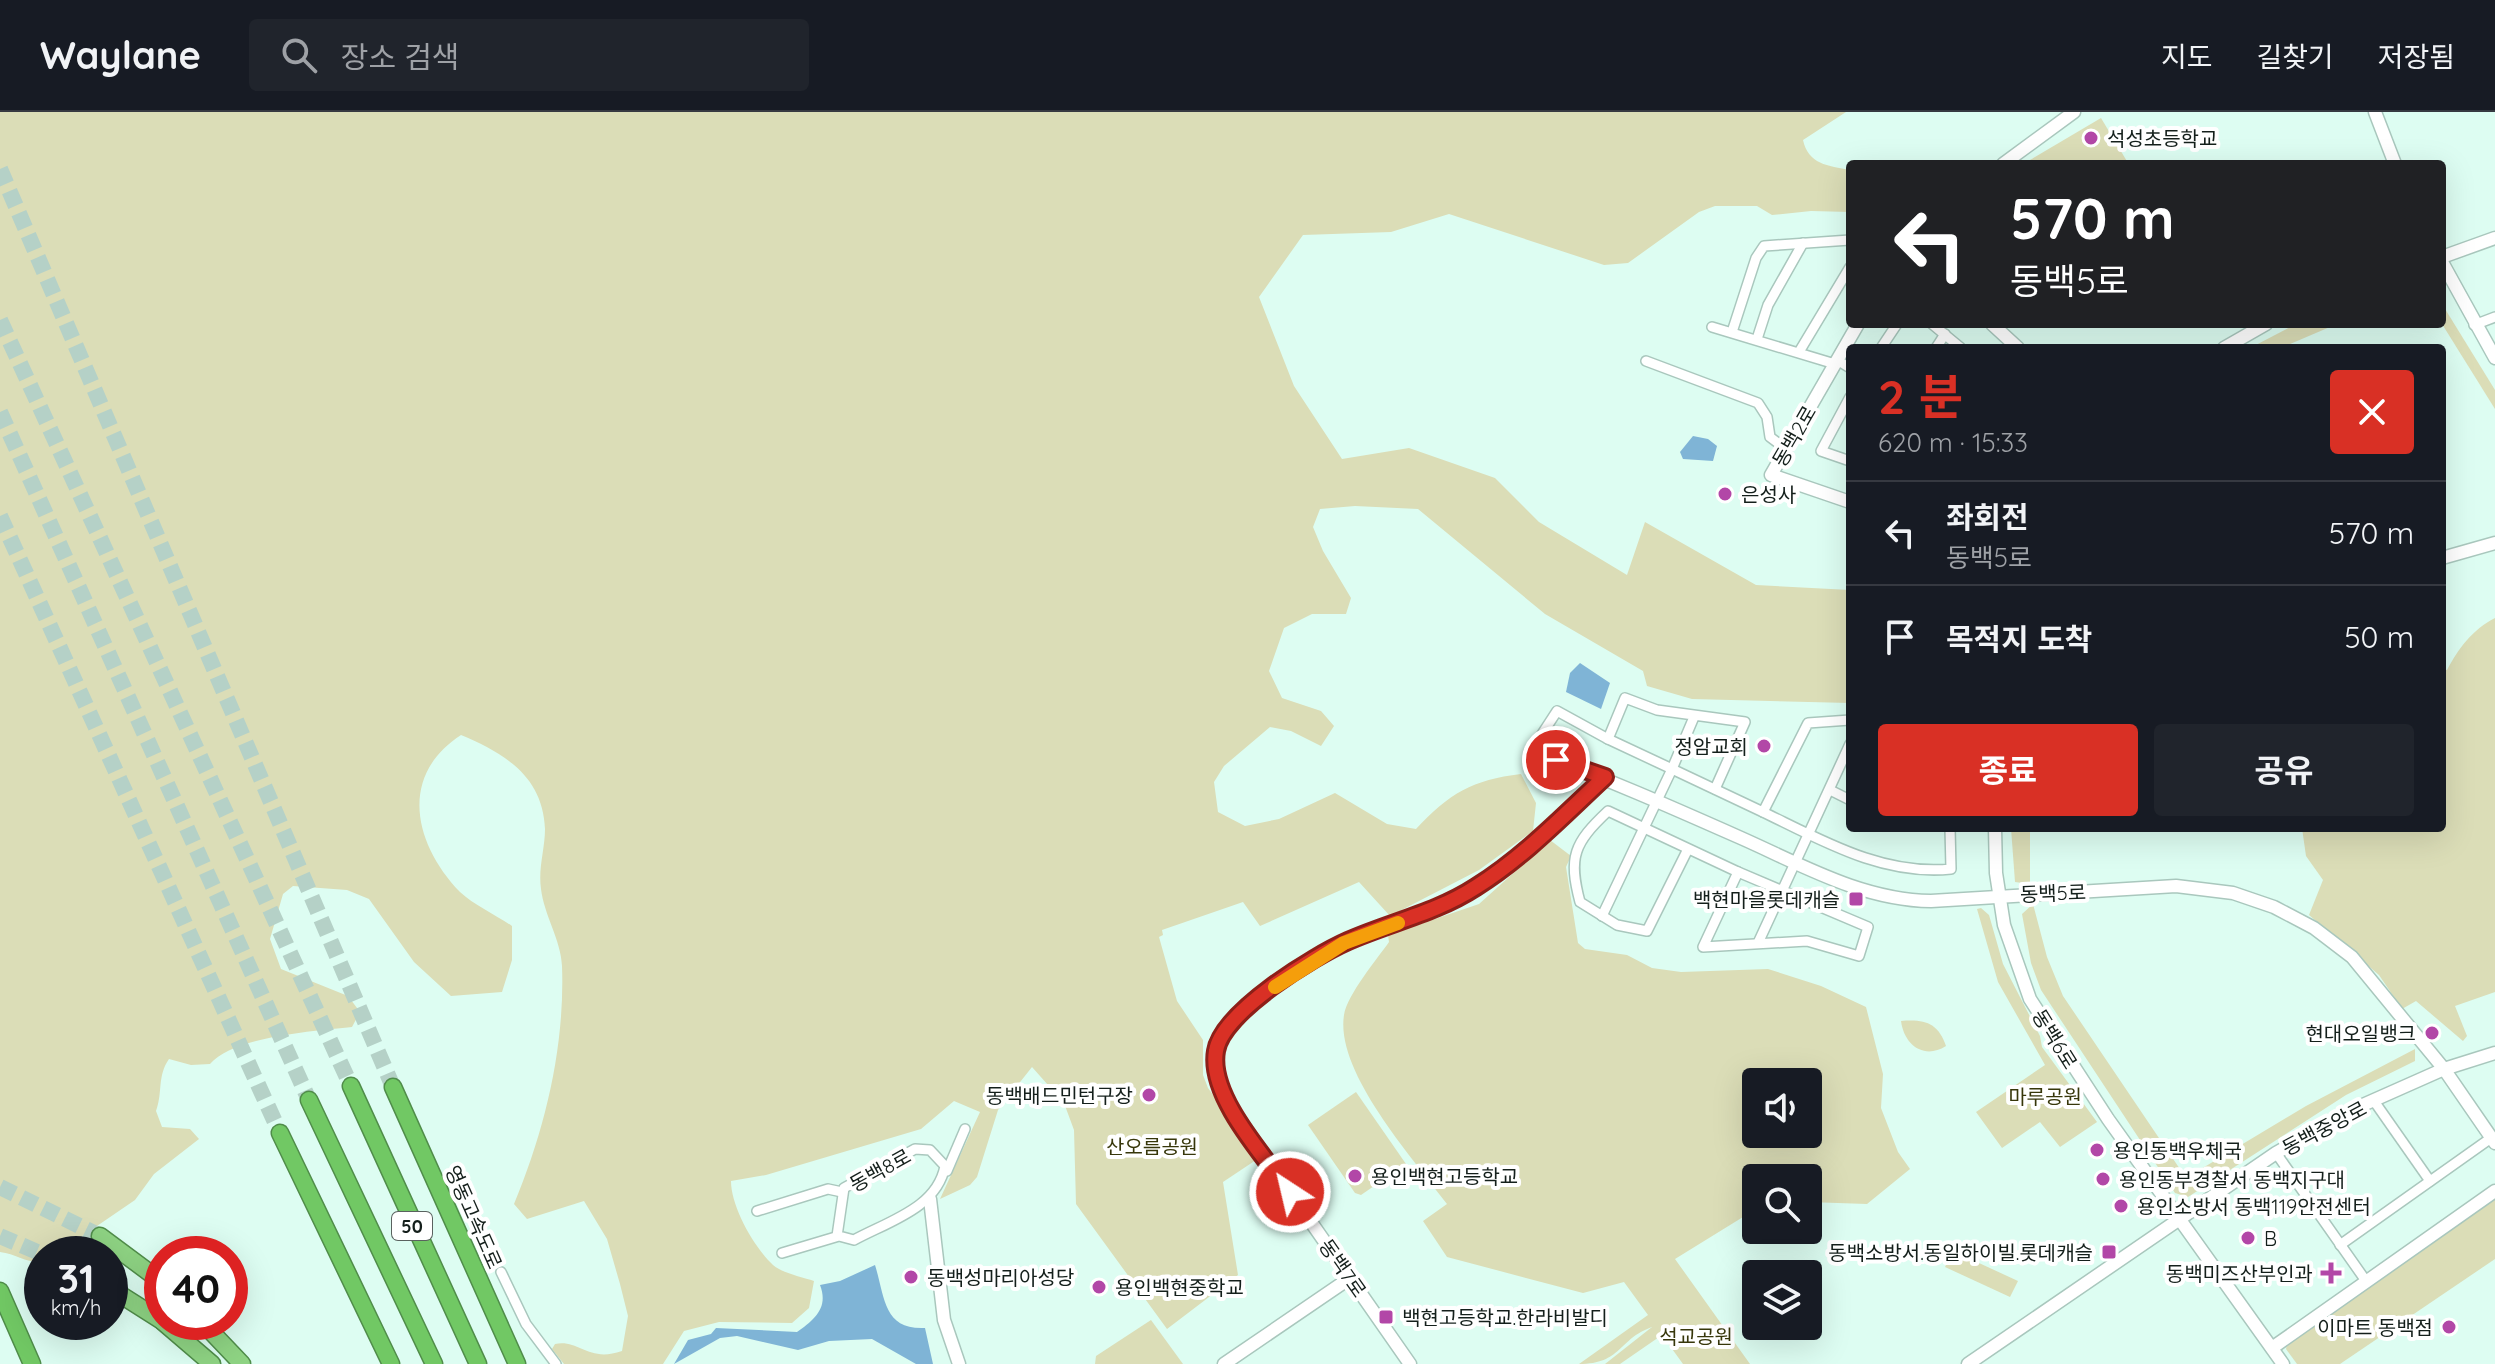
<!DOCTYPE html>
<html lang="ko">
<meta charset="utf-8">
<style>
:root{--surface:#171b24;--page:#20242c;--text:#f1f3f6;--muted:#9ea1a6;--line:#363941;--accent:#d93025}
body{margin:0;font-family:Quicksand,"Noto Sans KR",sans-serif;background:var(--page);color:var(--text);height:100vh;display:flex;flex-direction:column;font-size:30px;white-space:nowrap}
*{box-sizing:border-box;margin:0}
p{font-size:26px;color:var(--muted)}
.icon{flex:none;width:44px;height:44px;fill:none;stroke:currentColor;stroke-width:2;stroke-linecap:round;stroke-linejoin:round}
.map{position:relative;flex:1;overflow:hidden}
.sheet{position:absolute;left:1846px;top:232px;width:600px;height:488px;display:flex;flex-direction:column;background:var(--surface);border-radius:8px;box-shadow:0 8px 32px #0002}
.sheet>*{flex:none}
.top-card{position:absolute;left:1846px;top:48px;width:600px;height:168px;border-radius:8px;box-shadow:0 8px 32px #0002;background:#202124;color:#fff;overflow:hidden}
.tools{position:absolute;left:1742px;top:956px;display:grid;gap:16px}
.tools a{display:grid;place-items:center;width:80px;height:80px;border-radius:8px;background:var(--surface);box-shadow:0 8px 32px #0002;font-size:40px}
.speed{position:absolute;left:24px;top:1124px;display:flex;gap:16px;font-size:40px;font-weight:700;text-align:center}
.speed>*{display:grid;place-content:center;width:104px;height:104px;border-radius:50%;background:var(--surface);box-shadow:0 8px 32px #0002;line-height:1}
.speed small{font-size:20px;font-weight:400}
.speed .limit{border:12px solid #d22;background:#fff;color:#111}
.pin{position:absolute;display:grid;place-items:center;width:68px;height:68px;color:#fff;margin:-34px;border:4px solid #fff;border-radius:50%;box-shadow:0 2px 8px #0007}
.me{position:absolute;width:88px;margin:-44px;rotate:325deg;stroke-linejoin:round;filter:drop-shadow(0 0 6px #0008)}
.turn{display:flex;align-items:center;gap:28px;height:168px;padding:0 32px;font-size:36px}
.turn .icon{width:104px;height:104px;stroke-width:2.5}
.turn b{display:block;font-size:56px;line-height:68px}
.round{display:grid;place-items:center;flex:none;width:84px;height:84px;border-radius:8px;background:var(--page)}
.headline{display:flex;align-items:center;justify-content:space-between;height:136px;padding:0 32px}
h1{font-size:48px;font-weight:700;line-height:60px;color:var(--accent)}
.primary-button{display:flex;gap:16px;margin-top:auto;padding:16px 32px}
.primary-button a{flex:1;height:92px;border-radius:8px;background:var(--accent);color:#fff;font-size:32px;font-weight:700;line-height:92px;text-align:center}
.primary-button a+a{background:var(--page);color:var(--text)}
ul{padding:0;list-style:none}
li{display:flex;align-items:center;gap:24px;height:104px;padding:0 32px;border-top:2px solid var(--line)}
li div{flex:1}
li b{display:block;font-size:30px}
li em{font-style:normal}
header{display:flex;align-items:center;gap:48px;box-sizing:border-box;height:112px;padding:0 40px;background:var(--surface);border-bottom:2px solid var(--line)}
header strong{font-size:38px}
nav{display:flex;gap:44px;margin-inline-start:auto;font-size:28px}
.search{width:560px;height:72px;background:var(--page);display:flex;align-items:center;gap:20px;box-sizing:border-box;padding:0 28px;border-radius:8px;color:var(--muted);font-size:30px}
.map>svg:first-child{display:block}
.green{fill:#dbddb7;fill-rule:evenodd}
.water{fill:#7fb4d6}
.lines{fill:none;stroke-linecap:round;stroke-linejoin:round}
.trunk-tunnel{stroke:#b5d1c7;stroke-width:16;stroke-dasharray:16 8;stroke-linecap:butt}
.motorway-tunnel{stroke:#b5d1c7;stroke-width:16;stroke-dasharray:16 8;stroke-linecap:butt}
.minor-casing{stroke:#a9c7bd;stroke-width:12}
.tertiary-casing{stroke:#a9c7bd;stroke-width:15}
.trunk-casing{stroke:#508d4a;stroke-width:19}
.motorway-casing{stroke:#508d4a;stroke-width:19}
.minor{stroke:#fff;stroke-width:9}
.tertiary{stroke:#fff;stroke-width:12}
.trunk{stroke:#8ed383;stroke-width:16}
.motorway{stroke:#71c864;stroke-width:16}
.route-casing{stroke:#8d1f18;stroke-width:20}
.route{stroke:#d93025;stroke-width:14}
.slow{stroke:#f59e0b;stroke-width:14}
.poi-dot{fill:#b247a7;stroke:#fff;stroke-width:3}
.labels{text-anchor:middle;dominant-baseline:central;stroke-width:8;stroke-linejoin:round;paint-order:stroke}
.shield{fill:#fff;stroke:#5a625f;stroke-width:2}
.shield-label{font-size:18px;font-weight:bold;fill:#141f1b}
.poi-label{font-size:20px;fill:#141f1b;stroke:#fff;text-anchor:start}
.street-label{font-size:20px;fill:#141f1b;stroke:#fff}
.park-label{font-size:20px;fill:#37370b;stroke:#fff}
</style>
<header>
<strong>Waylane</strong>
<div class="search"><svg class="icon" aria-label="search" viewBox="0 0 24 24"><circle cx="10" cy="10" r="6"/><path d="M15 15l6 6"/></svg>장소 검색</div>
<nav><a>지도</a><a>길찾기</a><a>저장됨</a></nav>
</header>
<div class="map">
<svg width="2495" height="1252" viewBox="0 0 2495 1252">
<rect width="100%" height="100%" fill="#ddfdf2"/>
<!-- green -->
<g class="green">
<path d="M 0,0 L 1846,0 L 1803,28 C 1808,52 1828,54 1850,58 L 1850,100 L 1811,99 L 1772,103 L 1757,94 L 1715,94 L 1699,100 L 1628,151 L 1604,153 L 1449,102 L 1391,120 L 1303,123 L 1259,185 L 1294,274 L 1342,347 L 1409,336 L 1495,366 L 1539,410 L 1627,463 L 1645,410 L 1756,473 L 1850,478 L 1850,591 L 1692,587 L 1647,574 L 1643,559 L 1545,502 L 1418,397 L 1355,394 L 1320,397 L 1313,415 L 1323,439 L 1351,486 L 1346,502 L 1312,502 L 1284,516 L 1269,559 L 1282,586 L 1321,599 L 1334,614 L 1321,634 L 1291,619 L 1270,615 L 1224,654 L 1214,670 L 1218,700 L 1245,714 L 1279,707 L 1335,681 L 1387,712 L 1416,717 C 1450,681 1472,668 1521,662 L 1536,691 L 1533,719 L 1479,758 L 1390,804 L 1359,770 L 1260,814 L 1243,790 L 1162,818 L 1163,823 L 1159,825 L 1177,889 L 1203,928 L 1203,963 L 1208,976 L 1259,1046 L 1223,1070 L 1238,1163 L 1167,1217 L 1076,1092 L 1074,1018 L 1064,991 L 1032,955 L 998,998 L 977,1065 L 970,1073 L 940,1087 L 980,1000 L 954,989 L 921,1017 L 766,1063 L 731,1069 C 731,1095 754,1135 773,1153 C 782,1161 802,1165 814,1169 L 809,1196 L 792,1211 L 719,1210 L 684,1219 L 663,1252 L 564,1252 L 552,1237 L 555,1232 C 579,1227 588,1251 622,1239 L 628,1204 L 620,1172 L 607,1127 L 584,1089 L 527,1107 L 514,1092 C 545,1018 565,935 562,854 C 561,828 544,803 541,777 C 538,756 545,737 545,717 C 543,664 504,641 461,623 C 398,664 414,732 460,780 C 474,793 496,803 512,814 L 512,848 L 502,880 L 451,884 L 414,850 L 369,787 L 347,778 L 293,774 L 283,782 L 270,827 L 281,857 L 348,884 L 360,900 L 352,915 C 316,919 234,924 210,952 L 191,953 L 169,947 C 157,964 163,980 156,999 L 162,1015 L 190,1017 L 199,1027 L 154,1062 L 135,1088 L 56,1142 L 42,1142 L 42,1150 C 26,1151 16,1142 0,1140 Z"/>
<path d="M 2101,6 L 2128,51 L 2033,52 L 2030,48 Z"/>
<path d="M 2442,192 L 2495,278 L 2495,297 L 2442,212 Z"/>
<path d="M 2296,212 L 2337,212 L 2281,236 L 2250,236 Z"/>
<path d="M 2495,506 L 2495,880 L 2455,894 L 2467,924 L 2463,929 L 2416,889 L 2402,897 L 2379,863 L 2309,803 L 2323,768 L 2306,744 L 2302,716 L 2442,716 L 2442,557 L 2447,558 C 2459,536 2472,518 2495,506 Z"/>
<path d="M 2011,716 L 2030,716 L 2030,772 L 2015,770 Z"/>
<path d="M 1550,728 L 1571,744 L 1566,755 L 1578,831 L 1585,837 L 1627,843 L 1652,856 L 1681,860 L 1768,857 L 1821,874 L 1866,895 L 1883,962 L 1881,996 L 1898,1040 L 1910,1057 L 1867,1092 L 1808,1090 L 1808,1066 L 1756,1066 L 1756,1097 L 1675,1147 L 1750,1252 L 1683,1252 L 1662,1223 L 1620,1252 L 1605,1252 L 1652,1215 C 1618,1227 1622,1252 1579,1252 L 1648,1203 L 1624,1170 L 1583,1181 L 1447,1145 L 1423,1109 L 1447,1092 C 1413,1046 1335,960 1344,903 C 1347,883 1377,847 1389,830 L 1388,823 L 1479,792 ZM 1756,970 L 1808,970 L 1808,1022 L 1756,1022 Z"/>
<path d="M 2033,792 L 2047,845 L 2063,884 L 2186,1066 L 2306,994 L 2415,937 L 2415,949 L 2346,983 L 2188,1085 L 2175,1081 L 2041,878 L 2031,851 L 2022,802 Z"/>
<path d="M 1981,796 L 1989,803 L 2003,852 L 2040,924 L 2042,935 L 2097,1010 L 2060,1035 L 2040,1010 L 2002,1036 L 1976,1000 L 2045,953 L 1998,870 L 1977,797 Z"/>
<path d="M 1901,909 C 1925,907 1938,911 1946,934 C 1924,948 1904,933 1901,909 Z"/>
<path d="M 1356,980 L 1406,1052 L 1361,1083 L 1355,1081 L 1308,1013 Z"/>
<path d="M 2495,1086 L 2495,1147 L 2340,1252 L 2297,1252 L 2286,1237 L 2288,1229 Z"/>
<path d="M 1953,1139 L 2018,1169 L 2010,1185 L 1945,1155 Z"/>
<path d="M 1151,1208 L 1183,1252 L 1095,1252 L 1096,1244 Z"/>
</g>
<!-- water -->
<g class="water">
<path d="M 1693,324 L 1708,327 L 1717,334 L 1713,349 L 1683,347 L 1680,340 Z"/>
<path d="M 1580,551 L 1610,571 L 1601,597 L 1566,580 L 1570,561 Z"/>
<path d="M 875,1153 C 885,1185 883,1218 925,1216 L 933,1252 L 916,1252 L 872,1227 L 829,1229 L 798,1238 L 737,1224 L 720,1226 L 674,1252 L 688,1228 L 711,1222 L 716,1216 L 797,1220 C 814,1208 829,1196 820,1173 L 840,1169 Z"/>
</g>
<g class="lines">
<!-- trunk-tunnel -->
<g class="trunk-tunnel">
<path d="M 0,1075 L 100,1124"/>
<path d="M 0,1124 L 42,1142"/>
</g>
<!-- motorway-tunnel -->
<g class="motorway-tunnel">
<path d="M 0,57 L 393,975"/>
<path d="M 0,208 L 351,974"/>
<path d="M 0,300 L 309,988"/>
<path d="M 0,404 L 280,1021"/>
</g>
<defs>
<g id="minor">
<path d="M 1932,212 L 1961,236"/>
<path d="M 2474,213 L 2495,205"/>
<path d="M 1712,215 L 1835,252"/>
<path d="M 1732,220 L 1756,146 L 1764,134 L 1850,128"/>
<path d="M 1757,227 L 1768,193 L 1803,131"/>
<path d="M 1881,236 L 1897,212"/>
<path d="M 1936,236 L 1945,222"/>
<path d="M 1799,240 L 1850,155"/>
<path d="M 1837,248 L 1850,256"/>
<path d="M 1646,249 L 1758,291 L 1767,305 L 1770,325 L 1786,337"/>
<path d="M 1850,285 L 1821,339 L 1850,349"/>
<path d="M 1694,605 L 1672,657 L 1608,627 L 1625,586 L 1657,598 L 1745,610 L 1715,677"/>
<path d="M 1531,639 L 1557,599 L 1608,627"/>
<path d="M 1830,678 L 1850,688"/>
<path d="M 1763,700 C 1823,729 1883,764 1951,757 L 1950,716"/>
<path d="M 1688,737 L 1647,819 L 1617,813 L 1580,790 C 1568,745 1574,731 1608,699 L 1738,760"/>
<path d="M 1738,760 L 1868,815 L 1859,844 L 1807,829 L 1703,835 Z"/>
<path d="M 1602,804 L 1672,657 L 1763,700 L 1808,611 L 1850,608"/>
<path d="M 1758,831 L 1850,632"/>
<path d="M 2374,989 L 2430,1069"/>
<path d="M 2276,1041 L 2366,1169"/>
<path d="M 947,1059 L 965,1017"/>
<path d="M 757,1099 L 828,1077 L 842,1080"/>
<path d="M 2340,1133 L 2491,1026"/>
<path d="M 782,1141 L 839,1124 L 854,1128 C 889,1109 937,1096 945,1054 L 930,1038 L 915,1037 L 844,1076 L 837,1124"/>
<path d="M 501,1160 L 526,1212 L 556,1252"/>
</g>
<g id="tertiary">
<path d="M 2375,0 L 2395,52"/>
<path d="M 2003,52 L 2074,0"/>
<path d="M 2442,145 L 2495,126"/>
<path d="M 2442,150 L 2495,246"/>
<path d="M 1992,212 L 2018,236"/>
<path d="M 2224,236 L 2266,212"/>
<path d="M 1850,390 L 1771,363 L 1858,212"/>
<path d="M 2442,446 L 2495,431"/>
<path d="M 1531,639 C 1603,665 1671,695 1741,726 C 1802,753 1862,788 1931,789 L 2176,774 L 2233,781 L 2274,795 L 2314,816 L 2352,845 L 2444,957 L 2495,1031"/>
<path d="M 1995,716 L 1996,761 L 2004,813 L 2030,887 L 2108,1007 L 2283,1252"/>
<path d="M 930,1087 L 944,1208 L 959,1252"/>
<path d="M 2272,1236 L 2495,1079"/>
<path d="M 1224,1252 L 1350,1166"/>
<path d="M 1410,1252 L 1230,994 C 1220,977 1211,957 1216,937 C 1228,892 1328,836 1369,820 C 1399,808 1431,802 1460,786 C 1515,754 1559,708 1605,665"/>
<path d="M 1968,1252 L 2276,1041 L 2347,1000 L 2444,957 L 2495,941"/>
</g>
<g id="trunk">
<path d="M 100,1124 L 162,1170"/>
<path d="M 110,1176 L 162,1209"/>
<path d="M 163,1210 L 212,1252"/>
<path d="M 202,1210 L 242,1252"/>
</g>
<g id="motorway">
<path d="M 351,974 L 478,1252"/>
<path d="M 393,975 L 517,1252"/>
<path d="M 309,988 L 434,1252"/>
<path d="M 280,1021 L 391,1252"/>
<path d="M 0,1179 L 32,1252"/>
</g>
</defs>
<!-- minor casing -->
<use href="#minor" class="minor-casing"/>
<!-- tertiary casing -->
<use href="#tertiary" class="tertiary-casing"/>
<!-- trunk casing -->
<use href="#trunk" class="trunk-casing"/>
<!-- motorway casing -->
<use href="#motorway" class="motorway-casing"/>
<!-- minor -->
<use href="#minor" class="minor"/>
<!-- tertiary -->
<use href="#tertiary" class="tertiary"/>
<!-- trunk -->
<use href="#trunk" class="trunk"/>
<!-- motorway -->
<use href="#motorway" class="motorway"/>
</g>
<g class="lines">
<defs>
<path id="route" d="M 1290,1080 C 1265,1045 1208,984 1216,939 C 1222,900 1314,844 1348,829 C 1391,810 1436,801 1476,775 C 1524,745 1564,703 1605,665 L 1556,648"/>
</defs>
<!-- route casing -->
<use href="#route" class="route-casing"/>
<!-- route -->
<use href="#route" class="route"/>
<!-- slow -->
<path class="slow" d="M 1275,875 L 1344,831 L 1398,811"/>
</g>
<!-- markers -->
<g class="poi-dot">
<circle cx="2091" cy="26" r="8"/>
<circle cx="1725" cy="382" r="8"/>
<circle cx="1764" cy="634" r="8"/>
<rect x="1848" y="779" width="16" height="16" rx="4"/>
<circle cx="2432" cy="921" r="8"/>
<circle cx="1149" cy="983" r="8"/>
<circle cx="2097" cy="1038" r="8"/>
<circle cx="1355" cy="1064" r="8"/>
<circle cx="2103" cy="1067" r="8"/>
<circle cx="2121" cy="1094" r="8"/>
<circle cx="2248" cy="1126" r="8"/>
<rect x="2101" y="1132" width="16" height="16" rx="4"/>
<path d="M2327 1149h8v8h8v8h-8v8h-8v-8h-8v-8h8z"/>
<circle cx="911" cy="1165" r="8"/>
<circle cx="1099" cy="1175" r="8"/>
<rect x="1378" y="1197" width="16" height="16" rx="4"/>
<circle cx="2449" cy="1215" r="8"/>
</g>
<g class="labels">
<!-- shield labels -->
<rect class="shield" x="392" y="1100" width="40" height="28" rx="6"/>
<g class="shield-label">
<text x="412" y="1114">50</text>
</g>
<!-- poi labels -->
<g class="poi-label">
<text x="2107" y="26">석성초등학교</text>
<text x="1741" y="382">은성사</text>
<text x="1748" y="634" text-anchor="end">정암교회</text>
<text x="1840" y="787" text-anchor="end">백현마을롯데캐슬</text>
<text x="2416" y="921" text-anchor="end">현대오일뱅크</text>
<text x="1133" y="983" text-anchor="end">동백배드민턴구장</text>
<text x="2113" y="1038">용인동백우체국</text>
<text x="1371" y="1064">용인백현고등학교</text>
<text x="2119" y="1067">용인동부경찰서 동백지구대</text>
<text x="2137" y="1094">용인소방서 동백119안전센터</text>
<text x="2264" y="1126">B</text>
<text x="2093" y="1140" text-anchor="end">동백소방서.동일하이빌.롯데캐슬</text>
<text x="2313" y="1161" text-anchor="end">동백미즈산부인과</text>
<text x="927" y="1165">동백성마리아성당</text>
<text x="1115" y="1175">용인백현중학교</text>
<text x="1402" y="1205">백현고등학교.한라비발디</text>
<text x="2433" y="1215" text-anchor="end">이마트 동백점</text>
</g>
<!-- street labels -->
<g class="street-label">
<text transform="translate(1794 324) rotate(-60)">동백2로</text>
<text transform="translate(2053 781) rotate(-2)">동백5로</text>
<text transform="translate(2055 927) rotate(58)">동백6로</text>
<text transform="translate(2324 1016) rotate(-28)">동백중앙로</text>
<text transform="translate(880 1058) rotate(-29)">동백8로</text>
<text transform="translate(474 1105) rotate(66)">영동고속도로</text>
<text transform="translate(1343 1156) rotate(55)">동백7로</text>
</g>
<!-- park labels -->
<g class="park-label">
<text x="2045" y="984">마루공원</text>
<text x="1152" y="1034">산오름공원</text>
<text x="1696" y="1224">석교공원</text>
</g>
</g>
</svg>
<div class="tools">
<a><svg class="icon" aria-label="sound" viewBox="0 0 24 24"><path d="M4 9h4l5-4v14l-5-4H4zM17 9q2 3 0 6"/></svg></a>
<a><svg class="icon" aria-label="search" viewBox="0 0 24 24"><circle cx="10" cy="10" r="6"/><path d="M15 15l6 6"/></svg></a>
<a><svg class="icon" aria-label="layers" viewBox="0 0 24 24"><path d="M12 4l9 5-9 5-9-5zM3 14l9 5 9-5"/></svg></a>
</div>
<div class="speed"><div>31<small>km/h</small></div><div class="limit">40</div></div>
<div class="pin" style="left:1556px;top:648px;background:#d93025"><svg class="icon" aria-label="arrive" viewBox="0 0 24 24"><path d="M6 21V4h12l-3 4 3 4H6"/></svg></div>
<svg class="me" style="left:1290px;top:1080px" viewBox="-20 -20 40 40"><circle r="17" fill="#d93025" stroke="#fff" stroke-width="3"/><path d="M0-11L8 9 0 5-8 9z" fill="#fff"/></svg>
<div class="top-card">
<div class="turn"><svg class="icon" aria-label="left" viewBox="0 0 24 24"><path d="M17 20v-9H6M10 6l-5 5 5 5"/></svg><div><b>570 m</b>동백5로</div></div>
</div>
<section class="sheet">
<div class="headline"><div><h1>2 분</h1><p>620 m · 15:33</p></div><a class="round" style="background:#d93025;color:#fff"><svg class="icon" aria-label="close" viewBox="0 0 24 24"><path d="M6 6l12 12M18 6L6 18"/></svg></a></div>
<ul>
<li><svg class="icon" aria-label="left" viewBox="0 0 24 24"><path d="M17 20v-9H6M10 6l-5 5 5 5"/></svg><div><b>좌회전</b><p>동백5로</p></div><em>570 m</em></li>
<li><svg class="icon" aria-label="arrive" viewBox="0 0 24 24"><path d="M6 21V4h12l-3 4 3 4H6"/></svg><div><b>목적지 도착</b></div><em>50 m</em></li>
</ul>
<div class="primary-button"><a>종료</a><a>공유</a></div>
</section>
</div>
